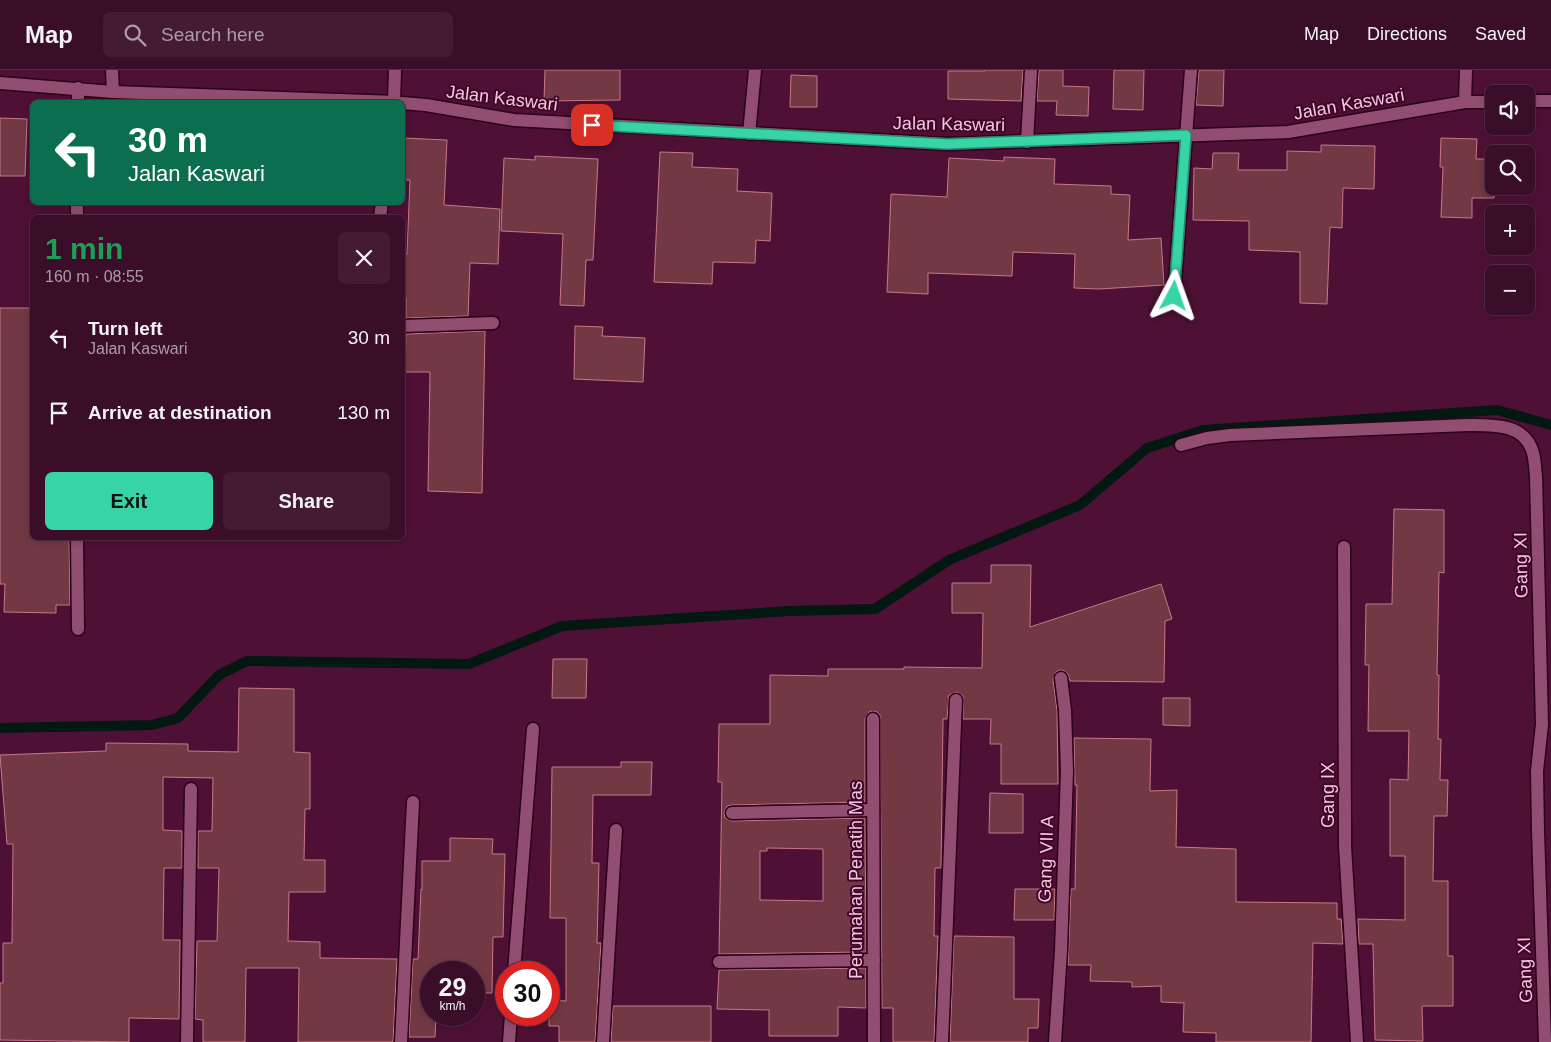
<!DOCTYPE html>
<meta charset="utf-8">
<style>
:root{--surface:#3a0d28;--page:#451b34;--text:#f1f3f6;--muted:#ab9ca8;--line:#542d45;--accent:#37d4a6}
body{margin:0;font-family:Helvetica,sans-serif;background:var(--page);color:var(--text);height:100vh;display:flex;flex-direction:column;font-size:19px;white-space:nowrap}
*{box-sizing:border-box;margin:0}
p{font-size:16px;color:var(--muted)}
.icon{flex:none;width:28px;height:28px;fill:none;stroke:currentColor;stroke-width:2;stroke-linecap:round;stroke-linejoin:round}
.map{position:relative;flex:1;overflow:hidden}
.sheet{position:absolute;left:30px;top:145px;width:375px;height:325px;display:flex;flex-direction:column;background:var(--surface);border-radius:8px;box-shadow:0 2px 8px #0003,0 0 0 1px var(--line)}
.sheet>*{flex:none}
.hud{position:absolute;left:30px;top:30px;width:375px;height:105px;border-radius:8px;box-shadow:0 2px 8px #0003,0 0 0 1px var(--line);background:#0b6e4f;color:#fff;overflow:hidden}
.fabs{position:absolute;left:1485px;top:15px;display:grid;gap:10px}
.fabs a{display:grid;place-items:center;width:50px;height:50px;border-radius:8px;background:var(--surface);box-shadow:0 2px 8px #0003,0 0 0 1px var(--line);font-size:25px}
.speed{position:absolute;left:420px;top:891px;display:flex;gap:10px;font-size:25px;font-weight:700;text-align:center}
.speed>*{display:grid;place-content:center;width:65px;height:65px;border-radius:50%;background:var(--surface);box-shadow:0 2px 8px #0003,0 0 0 1px var(--line);line-height:1}
.speed small{font-size:12px;font-weight:400}
.speed .limit{border:8px solid #d22;background:#fff;color:#111}
.pin{position:absolute;display:grid;place-items:center;width:42px;height:42px;color:#fff;margin:-21px;border-radius:10px;box-shadow:0 2px 8px #0006}
.me{position:absolute;width:55px;margin:-28px;rotate:4deg;stroke-linejoin:round;filter:drop-shadow(0 0 4px #0008)}
.turn{display:flex;align-items:center;gap:18px;height:105px;padding:0 15px;font-size:22px}
.turn .icon{width:65px;height:65px;stroke-width:2.5}
.turn b{display:block;font-size:35px;line-height:42px}
.round{display:grid;place-items:center;flex:none;width:52px;height:52px;border-radius:8px;background:var(--page)}
.headline{display:flex;align-items:center;justify-content:space-between;height:85px;padding:0 15px}
h1{font-size:30px;font-weight:700;line-height:38px;color:#1e9e55}
.button{display:flex;gap:10px;margin-top:auto;padding:10px 15px}
.button a{flex:1;height:58px;border-radius:8px;background:var(--accent);color:#111;font-size:20px;font-weight:700;line-height:58px;text-align:center}
.button a+a{background:var(--page);color:var(--text)}
ul{padding:0;list-style:none}
li{display:flex;align-items:center;gap:15px;height:75px;padding:0 15px}
li div{flex:1}
li b{display:block;font-size:19px}
li em{font-style:normal}
header{display:flex;align-items:center;gap:30px;box-sizing:border-box;height:70px;padding:0 25px;background:var(--surface);border-bottom:1px solid var(--line)}
header strong{font-size:24px}
nav{display:flex;gap:28px;margin-inline-start:auto;font-size:18px}
.search{width:350px;height:45px;background:var(--page);display:flex;align-items:center;gap:12px;box-sizing:border-box;padding:0 18px;border-radius:8px;color:var(--muted);font-size:19px}
.map>svg:first-child{display:block}
.lines{fill:none;stroke-linecap:round;stroke-linejoin:round}
.stream{stroke:#031811;stroke-width:10}
.building{fill:#723945;stroke:#c87987;fill-rule:evenodd}
.minor-casing{stroke:#2d011b;stroke-width:15}
.minor{stroke:#914e71;stroke-width:12}
.route-casing{stroke:#248a6c;stroke-width:12}
.route{stroke:#37d4a6;stroke-width:9}
.labels{text-anchor:middle;dominant-baseline:central;stroke-width:4;stroke-linejoin:round;paint-order:stroke}
.street-label{font-size:18px;fill:#f0c9db;stroke:#42042b}
</style>
<header>
<strong>Map</strong>
<div class="search"><svg class="icon" aria-label="search" viewBox="0 0 24 24"><circle cx="10" cy="10" r="6"/><path d="M15 15l6 6"/></svg>Search here</div>
<nav><a>Map</a><a>Directions</a><a>Saved</a></nav>
</header>
<div class="map">
<svg width="1551" height="972" viewBox="0 0 1551 972">
<rect width="100%" height="100%" fill="#4e1135"/>
<g class="lines">
<!-- stream -->
<path class="stream" d="M 0,658 L 152,655 L 178,648 L 219,605 L 247,591 L 469,594 L 562,556 L 789,541 L 875,539 L 949,490 L 1080,435 L 1147,378 L 1203,360 L 1497,340 L 1551,355"/>
</g>
<!-- building -->
<g class="building">
<path d="M 545,0 L 620,0 L 620,30 L 544,31 Z"/>
<path d="M 985,0 L 1023,0 L 1021,31 L 948,29 L 948,1 L 985,1 Z"/>
<path d="M 1039,0 L 1063,0 L 1063,16 L 1089,17 L 1088,46 L 1056,45 L 1057,31 L 1037,31 Z"/>
<path d="M 1114,0 L 1144,0 L 1143,40 L 1113,39 Z"/>
<path d="M 1199,0 L 1224,0 L 1223,36 L 1196,35 Z"/>
<path d="M 791,5 L 817,6 L 817,37 L 790,37 Z"/>
<path d="M 0,48 L 27,49 L 25,106 L 0,106 Z"/>
<path d="M 402,68 L 447,70 L 444,135 L 500,139 L 498,194 L 470,193 L 468,246 L 406,248 L 406,228 L 402,227 L 402,184 L 407,184 L 410,110 L 402,110 Z"/>
<path d="M 1441,68 L 1477,69 L 1476,89 L 1494,89 L 1494,128 L 1472,128 L 1472,148 L 1441,147 L 1443,97 L 1440,97 Z"/>
<path d="M 1321,75 L 1375,76 L 1374,119 L 1343,118 L 1342,158 L 1330,157 L 1327,234 L 1300,233 L 1300,182 L 1249,180 L 1249,151 L 1193,150 L 1194,98 L 1212,99 L 1213,83 L 1239,83 L 1238,100 L 1287,100 L 1287,81 L 1321,82 Z"/>
<path d="M 660,82 L 693,83 L 692,97 L 738,99 L 737,121 L 772,123 L 770,171 L 756,170 L 755,193 L 713,192 L 712,214 L 654,212 Z"/>
<path d="M 535,86 L 598,89 L 593,190 L 586,190 L 584,236 L 560,235 L 563,164 L 501,161 L 504,88 L 535,90 Z"/>
<path d="M 1004,87 L 1055,89 L 1054,114 L 1111,116 L 1111,124 L 1130,125 L 1128,170 L 1161,168 L 1164,215 L 1099,219 L 1074,218 L 1075,184 L 1013,182 L 1012,206 L 928,203 L 928,224 L 887,222 L 891,124 L 947,127 L 949,88 L 1004,91 Z"/>
<path d="M 0,238 L 32,238 L 32,468 L 69,468 L 70,535 L 56,535 L 56,543 L 4,542 L 5,514 L 0,514 Z"/>
<path d="M 575,256 L 603,257 L 602,266 L 645,268 L 643,312 L 574,309 Z"/>
<path d="M 485,261 L 482,423 L 428,421 L 430,302 L 405,302 L 406,264 Z"/>
<path d="M 1394,439 L 1444,440 L 1444,503 L 1439,502 L 1437,605 L 1439,605 L 1438,669 L 1441,669 L 1440,710 L 1448,710 L 1447,746 L 1434,746 L 1433,811 L 1448,811 L 1448,886 L 1453,886 L 1453,936 L 1422,936 L 1423,971 L 1375,970 L 1373,874 L 1359,874 L 1358,849 L 1405,850 L 1405,786 L 1390,786 L 1390,709 L 1408,710 L 1409,661 L 1368,661 L 1369,595 L 1365,595 L 1366,534 L 1392,534 Z"/>
<path d="M 991,495 L 1031,495 L 1030,557 L 1161,514 L 1172,549 L 1165,551 L 1164,612 L 1070,611 L 1068,604 L 1065,601 L 1060,600 L 1056,602 L 1053,609 L 1057,641 L 1058,714 L 1001,714 L 1001,674 L 990,674 L 991,649 L 963,649 L 963,626 L 957,622 L 949,625 L 947,649 L 943,649 L 941,798 L 935,798 L 934,866 L 938,866 L 934,972 L 893,972 L 893,938 L 882,938 L 880,645 L 877,642 L 872,641 L 869,642 L 865,649 L 865,732 L 732,735 L 727,736 L 724,743 L 725,748 L 732,751 L 865,748 L 866,882 L 719,884 L 722,712 L 718,712 L 719,654 L 770,654 L 770,605 L 828,606 L 828,599 L 904,599 L 904,597 L 982,598 L 983,543 L 952,543 L 952,513 L 991,513 ZM 767,778 L 823,779 L 823,831 L 760,830 L 760,781 L 767,781 Z"/>
<path d="M 553,589 L 587,589 L 586,628 L 552,628 Z"/>
<path d="M 239,618 L 294,619 L 294,682 L 310,683 L 310,739 L 305,739 L 304,790 L 325,790 L 325,822 L 289,822 L 288,871 L 320,872 L 320,888 L 397,889 L 393,972 L 298,972 L 299,898 L 246,898 L 245,972 L 203,972 L 203,950 L 195,949 L 197,871 L 217,871 L 219,798 L 198,798 L 198,761 L 212,761 L 213,708 L 163,707 L 163,760 L 182,761 L 182,798 L 164,798 L 163,870 L 180,870 L 179,949 L 129,948 L 129,972 L 0,970 L 0,913 L 3,913 L 3,873 L 12,873 L 13,774 L 7,774 L 0,685 L 106,681 L 106,673 L 188,674 L 188,681 L 238,682 Z"/>
<path d="M 1163,628 L 1190,628 L 1190,656 L 1163,655 Z"/>
<path d="M 1074,668 L 1151,669 L 1150,721 L 1177,720 L 1176,777 L 1236,779 L 1236,832 L 1337,833 L 1337,849 L 1341,849 L 1343,874 L 1313,873 L 1311,972 L 1216,972 L 1216,963 L 1183,962 L 1184,933 L 1161,932 L 1161,916 L 1132,917 L 1132,912 L 1090,911 L 1091,895 L 1068,895 L 1071,819 L 1075,819 L 1077,715 L 1075,715 Z"/>
<path d="M 621,692 L 652,692 L 651,725 L 593,725 L 592,793 L 599,793 L 597,873 L 601,873 L 595,972 L 559,972 L 559,956 L 549,956 L 549,930 L 566,931 L 566,848 L 550,848 L 552,697 L 621,697 Z"/>
<path d="M 990,723 L 1023,724 L 1023,763 L 989,763 Z"/>
<path d="M 450,768 L 493,769 L 492,784 L 505,784 L 503,867 L 493,867 L 492,923 L 474,923 L 474,902 L 431,902 L 431,945 L 436,945 L 435,967 L 409,967 L 413,889 L 418,889 L 421,819 L 422,820 L 422,791 L 450,791 Z"/>
<path d="M 1015,819 L 1055,819 L 1054,850 L 1014,850 Z"/>
<path d="M 954,866 L 1014,867 L 1014,929 L 1039,929 L 1038,958 L 1028,958 L 1028,972 L 950,972 Z"/>
<path d="M 866,898 L 866,938 L 838,937 L 838,966 L 769,966 L 769,940 L 717,939 L 719,900 Z"/>
<path d="M 613,936 L 711,936 L 711,972 L 611,972 Z"/>
</g>
<g class="lines">
<defs>
<g id="minor">
<path d="M 112,0 L 113,22"/>
<path d="M 0,13 L 113,22 L 397,32"/>
<path d="M 1526,31 L 1551,31"/>
<path d="M 78,32 L 78,18"/>
<path d="M 394,32 L 395,0"/>
<path d="M 1465,32 L 1466,0"/>
<path d="M 402,33 L 426,35 L 514,50 L 948,74 L 1288,62 L 1465,32 L 1494,32"/>
<path d="M 749,64 L 755,0"/>
<path d="M 1027,72 L 1031,0"/>
<path d="M 77,148 L 77,132"/>
<path d="M 380,148 L 382,132"/>
<path d="M 1174,226 L 1191,0"/>
<path d="M 402,256 L 493,253"/>
<path d="M 1181,375 L 1207,368 L 1230,365 L 1467,355 C 1492,355 1525,353 1533,383 C 1535,390 1535,399 1536,406 L 1542,654 L 1537,701 L 1538,761 L 1545,972"/>
<path d="M 77,468 L 78,559"/>
<path d="M 1344,477 L 1345,776 L 1357,972"/>
<path d="M 873,649 L 874,972"/>
<path d="M 732,743 L 873,740"/>
<path d="M 719,892 L 874,890"/>
<path d="M 514,902 L 533,659"/>
<path d="M 187,972 L 191,719"/>
<path d="M 401,972 L 413,732"/>
<path d="M 509,972 L 511,945"/>
<path d="M 603,972 L 616,760"/>
<path d="M 942,972 L 956,630"/>
<path d="M 1055,972 L 1061,881 L 1067,701 L 1065,640 L 1061,608"/>
</g>
</defs>
<!-- minor casing -->
<use href="#minor" class="minor-casing"/>
<!-- minor -->
<use href="#minor" class="minor"/>
</g>
<g class="lines">
<defs>
<path id="route" d="M 592,55 L 948,74 L 1186,65 L 1174,226"/>
</defs>
<!-- route casing -->
<use href="#route" class="route-casing"/>
<!-- route -->
<use href="#route" class="route"/>
</g>
<g class="labels">
<!-- street labels -->
<g class="street-label">
<text transform="translate(502 28) rotate(7)">Jalan Kaswari</text>
<text transform="translate(1349 34) rotate(-10)">Jalan Kaswari</text>
<text transform="translate(949 54) rotate(1)">Jalan Kaswari</text>
<text transform="translate(1521 495) rotate(-91)">Gang XI</text>
<text transform="translate(1328 725) rotate(-90)">Gang IX</text>
<text transform="translate(1046 789) rotate(-88)">Gang VII A</text>
<text transform="translate(856 810) rotate(-90)">Perumahan Penatih Mas</text>
<text transform="translate(1525 900) rotate(-92)">Gang XI</text>
</g>
</g>
</svg>
<div class="fabs">
<a><svg class="icon" aria-label="sound" viewBox="0 0 24 24"><path d="M4 9h4l5-4v14l-5-4H4zM17 9q2 3 0 6"/></svg></a>
<a><svg class="icon" aria-label="search" viewBox="0 0 24 24"><circle cx="10" cy="10" r="6"/><path d="M15 15l6 6"/></svg></a>
<a>+</a>
<a>−</a>
</div>
<div class="speed"><div>29<small>km/h</small></div><div class="limit">30</div></div>
<div class="pin" style="left:592px;top:55px;background:#d93025"><svg class="icon" aria-label="arrive" viewBox="0 0 24 24"><path d="M6 21V4h12l-3 4 3 4H6"/></svg></div>
<svg class="me" style="left:1174px;top:226px" viewBox="-20 -20 40 40"><path d="M0-17L14 15 0 8-14 15z" fill="#37d4a6" stroke="#fff" stroke-width="4"/></svg>
<div class="hud">
<div class="turn"><svg class="icon" aria-label="left" viewBox="0 0 24 24"><path d="M17 20v-9H6M10 6l-5 5 5 5"/></svg><div><b>30 m</b>Jalan Kaswari</div></div>
</div>
<section class="sheet">
<div class="headline"><div><h1>1 min</h1><p>160 m · 08:55</p></div><a class="round"><svg class="icon" aria-label="close" viewBox="0 0 24 24"><path d="M6 6l12 12M18 6L6 18"/></svg></a></div>
<ul>
<li><svg class="icon" aria-label="left" viewBox="0 0 24 24"><path d="M17 20v-9H6M10 6l-5 5 5 5"/></svg><div><b>Turn left</b><p>Jalan Kaswari</p></div><em>30 m</em></li>
<li><svg class="icon" aria-label="arrive" viewBox="0 0 24 24"><path d="M6 21V4h12l-3 4 3 4H6"/></svg><div><b>Arrive at destination</b></div><em>130 m</em></li>
</ul>
<div class="button"><a>Exit</a><a>Share</a></div>
</section>
</div>
